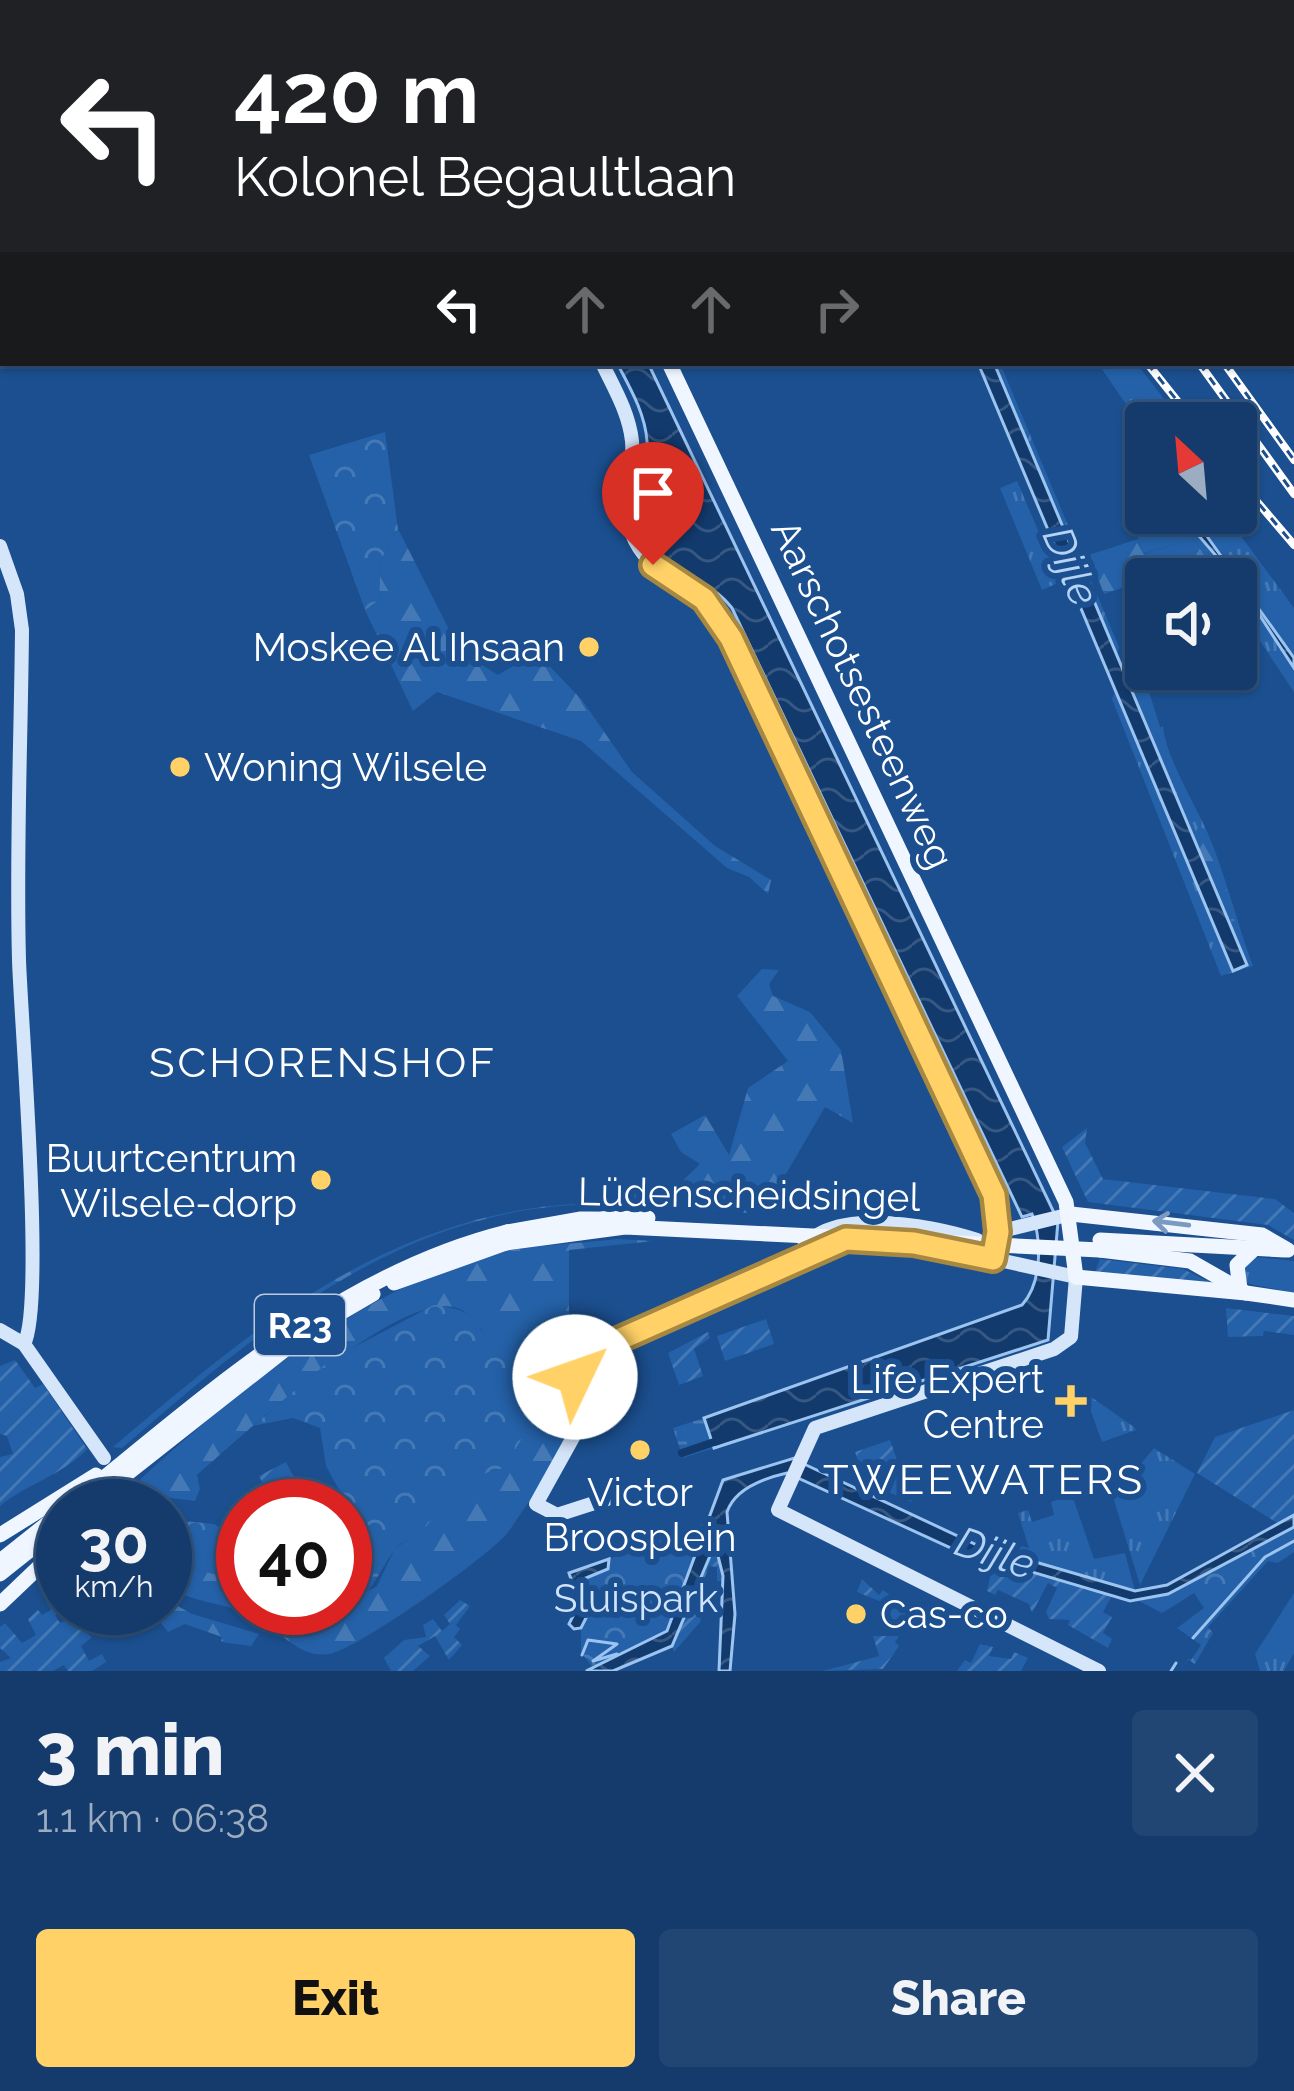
<!DOCTYPE html>
<meta charset="utf-8">
<style>
:root{--surface:#143b6b;--page:#214673;--text:#f1f3f6;--muted:#9dadc1;--line:#33557e;--accent:#ffd166}
body{margin:0;font-family:Raleway,sans-serif;background:var(--page);color:var(--text);height:100vh;display:flex;flex-direction:column;font-size:45px;white-space:nowrap}
*{box-sizing:border-box;margin:0}
p{font-size:39px;color:var(--muted)}
.icon{flex:none;width:66px;height:66px;fill:none;stroke:currentColor;stroke-width:2;stroke-linecap:round;stroke-linejoin:round}
.map{position:relative;height:1671px;overflow:hidden}
.details{display:flex;flex-direction:column;background:var(--surface);flex:1}
.details>*{flex:none}
.banner{position:absolute;left:0px;top:0px;width:1296px;height:366px;box-shadow:0 3px 9px #0004,0 0 0 3px var(--line);background:#202124;color:#fff;overflow:hidden}
.needle{width:78px;rotate:334deg}
.buttons{position:absolute;left:1125px;top:402px;display:grid;gap:24px}
.buttons a{display:grid;place-items:center;width:132px;height:132px;border-radius:12px;background:var(--surface);box-shadow:0 3px 9px #0004,0 0 0 3px var(--line);font-size:60px}
.speed{position:absolute;left:36px;top:1479px;display:flex;gap:24px;font-size:60px;font-weight:700;text-align:center}
.speed>*{display:grid;place-content:center;width:156px;height:156px;border-radius:50%;background:var(--surface);box-shadow:0 3px 9px #0004,0 0 0 3px var(--line);line-height:1}
.speed small{font-size:30px;font-weight:400}
.speed .limit{border:18px solid #d22;background:#fff;color:#111}
.pin{position:absolute;display:grid;place-items:center;width:102px;height:102px;color:#fff;margin:-123px -51px;border-radius:50% 50% 50% 0;rotate:-45deg;box-shadow:0 0 12px #0007}
.pin .icon{rotate:45deg}
.me{position:absolute;width:132px;margin:-66px;rotate:48deg;stroke-linejoin:round;filter:drop-shadow(0 0 9px #0008)}
.turn{display:flex;align-items:center;gap:42px;height:252px;padding:0 36px;font-size:54px}
.turn .icon{width:156px;height:156px;stroke-width:2.5}
.turn b{display:block;font-size:84px;line-height:102px}
.lanes{display:flex;align-items:center;height:114px;padding:0 36px;background:#0003;justify-content:center;gap:60px;direction:ltr}
.lanes .off{opacity:.35}
.round{display:grid;place-items:center;flex:none;width:126px;height:126px;border-radius:12px;background:var(--page)}
.headline{display:flex;align-items:center;justify-content:space-between;height:204px;padding:0 36px}
h1{font-size:72px;font-weight:800;line-height:90px}
.action{display:flex;gap:24px;margin-top:auto;padding:24px 36px}
.action a{flex:1;height:138px;border-radius:12px;background:var(--accent);color:#111;font-size:48px;font-weight:800;line-height:138px;text-align:center}
.action a+a{background:var(--page);color:var(--text)}
.map>svg:first-child{display:block}
.grass{fill:url(#grass-tufts)}
.forest{fill:url(#forest-firs)}
.wetland{fill:url(#wetland-marsh)}
.park{fill:url(#park-crowns)}
.garden{fill:url(#garden-furrows)}
.water{fill:url(#water-waves);stroke:#9cc4f0;stroke-width:3}
.lines{fill:none;stroke-linecap:round;stroke-linejoin:round}
.stream{stroke:#9cc4f0;stroke-width:3}
.canal{stroke:#123a6d;stroke-width:8}
.secondary{stroke:#d6e6fa;stroke-width:14}
.primary{stroke:#f0f6ff;stroke-width:15}
.rail-casing{stroke:#fff;stroke-width:8}
.rail{stroke:#1b4f8f;stroke-width:3;stroke-dasharray:9;stroke-linecap:butt}
.primary-bridge{stroke:#f0f6ff;stroke-width:15}
.oneway{stroke:#7b9ac1}
.route-casing{stroke:#a68842;stroke-width:30}
.route{stroke:#ffd166;stroke-width:21}
.poi-dot{fill:#ffd166;stroke:#1b4f8f;stroke-width:4.5}
.labels{text-anchor:middle;dominant-baseline:central;stroke-width:12;stroke-linejoin:round;paint-order:stroke}
.shield{fill:#1b4f8f;stroke:#bbcadd;stroke-width:3}
.shield-label{font-size:36px;font-weight:bold;fill:#fff}
.poi-label{font-size:39px;fill:#fff;stroke:#1b4f8f;text-anchor:end}
.street-label{font-size:39px;fill:#fff;stroke:#1b4f8f}
.park-label{font-size:39px;fill:#cfe3fa;stroke:#1b4f8f}
.water-label{font-size:42px;font-style:italic;fill:#b5d3f5;stroke:#1b4f8f}
.neighbourhood-label{font-size:42px;letter-spacing:3px;fill:#fff;stroke:#1b4f8f}
</style>
<div class="map">
<svg width="1294" height="1671" viewBox="0 0 1294 1671">
<defs>
<pattern id="grass-tufts" width="24" height="20" patternUnits="userSpaceOnUse" patternTransform="scale(3)"><rect width="24" height="20" fill="#2461a8"/><path d="M3 7l-1-3M5 7V3M7 7l1-3M15 17l-1-3M17 17v-4M19 17l1-3" fill="none" stroke="#4579b5"/></pattern>
<pattern id="forest-firs" width="22" height="20" patternUnits="userSpaceOnUse" patternTransform="scale(3)"><rect width="22" height="20" fill="#2461a8"/><path d="M5 1l3.5 6h-7zM16 11l3.5 6h-7z" fill="#4579b5"/></pattern>
<pattern id="wetland-marsh" width="20" height="14" patternUnits="userSpaceOnUse" patternTransform="scale(3)"><rect width="20" height="14" fill="#2461a8"/><path d="M1 5h8M5 5V1M11 12h8M15 12V8" fill="none" stroke="#4579b5"/></pattern>
<pattern id="park-crowns" width="20" height="18" patternUnits="userSpaceOnUse" patternTransform="scale(3)"><rect width="20" height="18" fill="#2461a8"/><path d="M2 6a3 3 0 1 1 6 0M12 15a3 3 0 1 1 6 0" fill="none" stroke="#4579b5"/></pattern>
<pattern id="garden-furrows" width="10" height="10" patternUnits="userSpaceOnUse" patternTransform="scale(3)"><rect width="10" height="10" fill="#2461a8"/><path d="M-1 1l2-2M0 10L10 0M9 11l2-2" fill="none" stroke="#4579b5"/></pattern>
<pattern id="water-waves" width="16" height="10" patternUnits="userSpaceOnUse" patternTransform="scale(3)"><rect width="16" height="10" fill="#123a6d"/><path d="M0 5q4-4 8 0t8 0" fill="none" stroke="#365883"/></pattern>
</defs>
<rect width="100%" height="100%" fill="#1b4f8f"/>
<!-- grass -->
<g class="grass">
<path d="M 994,363 L 1000,363 L 1119,647 L 1117,655 Z"/>
<path d="M 1098,363 L 1136,363 L 1183,423 L 1146,423 L 1146,444 L 1140,425 Z"/>
<path d="M 1017,481 L 1060,582 L 1042,590 L 1000,488 Z"/>
<path d="M 1157,513 L 1224,513 L 1294,608 L 1294,692 L 1236,605 L 1236,579 L 1220,579 L 1193,538 L 1143,554 L 1136,531 L 1161,523 Z"/>
<path d="M 1116,690 L 1234,971 L 1246,965 L 1149,732 L 1163,726 C 1165,752 1187,790 1201,819 C 1221,857 1237,924 1253,966 L 1221,976 L 1112,699 Z"/>
<path d="M 1254,1257 L 1294,1261 L 1294,1293 L 1245,1283 L 1244,1265 Z"/>
<path d="M 1084,1392 L 1134,1427 L 1136,1430 L 1102,1442 Z"/>
<path d="M 1154,1448 L 1195,1474 L 1140,1585 L 1113,1497 Z"/>
<path d="M 1072,1495 L 1094,1559 L 1125,1553 L 1135,1591 L 977,1545 L 973,1533 L 1029,1548 L 1018,1513 L 1028,1510 L 1032,1522 L 1054,1515 L 1051,1502 Z"/>
<path d="M 1294,1593 L 1294,1653 L 1284,1671 L 1260,1671 L 1255,1654 Z"/>
</g>
<!-- forest -->
<g class="forest">
<path d="M 398,529 L 460,651 L 498,675 L 536,652 L 582,700 L 632,772 L 715,846 L 771,880 L 768,894 L 749,877 L 727,868 L 581,741 L 437,692 L 413,711 L 365,610 L 379,600 L 380,561 Z"/>
<path d="M 1193,538 L 1206,558 L 1104,594 L 1089,555 L 1138,539 L 1144,554 Z"/>
<path d="M 1128,668 L 1135,684 L 1174,669 L 1230,672 L 1203,690 L 1185,676 L 1149,692 L 1169,755 L 1161,761 L 1124,672 Z"/>
<path d="M 1199,827 L 1205,829 L 1237,919 L 1227,919 L 1192,836 Z"/>
<path d="M 762,969 L 779,970 L 769,984 L 773,996 L 810,1012 L 841,1050 L 853,1123 L 825,1107 L 769,1203 L 747,1213 C 690,1210 630,1202 573,1205 C 389,1216 254,1335 122,1448 L 113,1447 C 269,1315 407,1198 623,1203 L 629,1193 L 677,1186 L 700,1164 L 681,1152 L 671,1134 L 705,1115 L 729,1155 L 748,1088 L 788,1061 L 737,996 Z"/>
<path d="M 617,1239 L 654,1241 L 569,1250 L 569,1345 L 560,1350 C 563,1369 576,1393 575,1412 C 574,1439 524,1509 509,1531 C 494,1553 355,1651 329,1654 C 297,1659 276,1625 250,1614 C 220,1601 191,1605 165,1582 L 165,1547 L 185,1565 L 243,1583 L 243,1608 L 293,1608 L 308,1625 L 350,1614 L 361,1595 L 377,1586 L 395,1548 L 418,1534 L 449,1491 L 468,1477 L 504,1468 C 504,1440 511,1401 502,1375 C 495,1353 480,1316 457,1308 C 400,1288 241,1437 197,1475 L 200,1489 L 195,1501 L 138,1494 L 132,1487 C 230,1397 366,1284 497,1253 C 535,1244 578,1244 617,1239 Z"/>
<path d="M 165,1599 L 192,1614 L 259,1634 L 251,1646 L 221,1642 L 222,1637 L 185,1624 L 168,1632 L 149,1608 L 165,1608 Z"/>
</g>
<!-- wetland -->
<path class="wetland" d="M 704,1418 L 714,1448 L 683,1458 L 673,1428 Z"/>
<!-- park -->
<g class="park">
<path d="M 385,432 L 398,529 L 380,561 L 379,600 L 365,610 L 309,455 Z"/>
<path d="M 434,1305 C 456,1308 472,1310 482,1332 L 541,1353 L 539,1410 L 504,1468 C 441,1483 458,1497 418,1534 C 411,1540 400,1542 395,1549 C 371,1583 357,1628 308,1625 L 293,1608 L 345,1608 L 345,1544 L 363,1534 L 326,1466 L 320,1428 L 293,1418 L 253,1426 L 333,1358 Z"/>
<path d="M 183,1521 L 214,1524 L 243,1542 L 243,1583 L 185,1565 L 166,1551 L 165,1526 Z"/>
<path d="M 705,1523 L 709,1525 L 667,1631 L 585,1671 L 592,1667 L 581,1652 L 581,1628 L 592,1606 L 586,1577 L 608,1569 L 609,1559 Z"/>
<path d="M 1294,1527 L 1294,1552 L 1278,1563 L 1268,1561 L 1208,1627 L 1213,1633 L 1195,1664 L 1188,1660 L 1180,1671 L 1188,1659 L 1191,1660 L 1201,1645 L 1177,1628 L 1204,1608 L 1194,1593 L 1162,1613 L 1139,1601 L 1168,1594 Z"/>
</g>
<!-- garden -->
<g class="garden">
<path d="M 1087,1128 L 1085,1143 L 1103,1179 L 1275,1199 L 1294,1213 L 1294,1240 L 1268,1225 L 1088,1202 L 1062,1147 Z"/>
<path d="M 1100,1259 L 1183,1269 L 1228,1291 L 1094,1275 Z"/>
<path d="M 1226,1308 L 1294,1316 L 1294,1335 L 1264,1331 L 1263,1336 L 1228,1337 Z"/>
<path d="M 766,1319 L 774,1344 L 725,1361 L 717,1336 Z"/>
<path d="M 708,1332 L 710,1338 L 694,1349 L 703,1376 L 679,1385 L 668,1353 Z"/>
<path d="M 15,1360 L 35,1388 L 43,1384 L 87,1449 C 63,1475 28,1483 0,1506 L 0,1457 L 13,1454 L 7,1436 L 0,1434 L 0,1366 Z"/>
<path d="M 1294,1410 L 1294,1515 L 1279,1524 L 1197,1473 L 1215,1437 Z"/>
<path d="M 890,1440 L 912,1502 L 865,1482 L 855,1452 Z"/>
<path d="M 286,1462 L 309,1506 L 274,1506 L 259,1476 Z"/>
<path d="M 714,1544 L 723,1581 L 717,1581 L 717,1567 L 709,1566 L 696,1602 L 701,1621 L 674,1652 L 672,1646 Z"/>
<path d="M 993,1562 L 1112,1596 L 1103,1612 L 1112,1617 L 1103,1633 L 1112,1639 L 1108,1648 L 1068,1625 L 1070,1620 L 1049,1619 L 1046,1612 L 1057,1588 L 1048,1583 L 1032,1613 L 1029,1604 L 998,1590 L 995,1595 L 987,1591 Z"/>
<path d="M 862,1579 L 879,1595 L 883,1590 L 907,1607 L 929,1610 L 911,1619 L 910,1629 L 884,1627 L 884,1603 L 857,1592 Z"/>
<path d="M 60,1582 L 65,1609 L 55,1615 L 60,1623 L 70,1618 L 82,1621 L 82,1630 L 92,1637 L 81,1646 L 89,1661 L 102,1654 L 106,1662 L 92,1671 L 68,1671 L 64,1665 L 53,1671 L 0,1671 L 0,1662 L 11,1658 L 0,1648 L 0,1627 L 5,1623 L 22,1643 L 36,1635 L 28,1619 L 38,1610 L 42,1615 L 51,1610 L 42,1593 Z"/>
<path d="M 460,1600 L 470,1606 L 456,1625 L 460,1629 L 454,1637 L 462,1645 L 449,1660 L 435,1636 L 418,1646 L 430,1656 L 413,1671 L 391,1671 L 384,1658 L 404,1640 L 426,1637 L 423,1625 L 433,1619 L 442,1631 L 450,1624 L 444,1615 Z"/>
<path d="M 873,1636 L 899,1636 L 895,1642 L 899,1646 L 883,1669 L 823,1671 L 879,1656 Z"/>
<path d="M 980,1644 L 993,1647 L 989,1656 L 1011,1659 L 1014,1652 L 1028,1658 L 1021,1671 L 957,1671 L 965,1660 L 971,1663 Z"/>
</g>
<!-- water -->
<g class="water">
<path d="M 617,363 L 648,363 L 1058,1221 L 1048,1340 L 714,1448 L 704,1418 L 1022,1305 C 1042,1283 1042,1241 1032,1214 L 1022,1217 L 732,608 C 710,579 668,570 651,544 C 630,511 649,477 647,441 C 645,413 630,388 617,363 Z"/>
<path d="M 978,363 L 994,363 L 1247,965 L 1233,971 Z"/>
<path d="M 1196,521 L 1294,658 L 1294,668 L 1236,579 L 1193,529 L 1190,523 Z"/>
<path d="M 801,1456 L 804,1464 L 977,1545 L 1135,1591 L 1167,1585 L 1294,1515 L 1294,1527 L 1168,1594 L 1130,1601 L 951,1548 L 787,1473 C 765,1478 735,1488 727,1512 L 735,1614 L 730,1671 L 719,1671 L 723,1576 L 715,1544 L 672,1646 L 613,1671 L 586,1671 L 667,1631 L 723,1480 Z"/>
<path d="M 609,1559 L 608,1569 L 586,1578 L 592,1606 L 581,1628 L 574,1629 L 569,1624 L 579,1604 L 569,1573 Z"/>
</g>
<g class="lines">
<!-- stream -->
<g class="stream">
<path d="M 417,0 L 418,3"/>
<path d="M 1193,1638 L 1265,1557 L 1294,1541"/>
<path d="M 582,1655 L 588,1640 L 617,1644 L 593,1661 L 617,1654"/>
<path d="M 1171,1671 L 1176,1663"/>
</g>
<!-- canal -->
<path class="canal" d="M 682,1453 L 720,1440"/>
<!-- secondary -->
<g class="secondary">
<path d="M 428,0 L 430,3"/>
<path d="M 602,363 C 614,388 629,413 632,441 C 635,476 618,506 635,541 C 656,582 705,588 731,638 L 994,1195 L 996,1250"/>
<path d="M 0,546 L 17,594 L 22,630 C 21,740 16,850 19,960 C 21,1023 45,1306 24,1344"/>
<path d="M 998,1232 L 1071,1214"/>
<path d="M 940,1247 L 1076,1277 L 1071,1337 L 1054,1349 L 815,1428 L 778,1510 L 1099,1671"/>
<path d="M 797,1260 C 818,1202 931,1225 977,1240"/>
<path d="M 0,1330 L 24,1344 L 104,1458"/>
<path d="M 613,1497 L 557,1515 L 536,1504 L 581,1423 L 575,1377 L 583,1358 L 847,1239"/>
</g>
<!-- primary -->
<g class="primary">
<path d="M 497,0 L 498,3"/>
<path d="M 669,363 L 1066,1202 L 1076,1277"/>
<path d="M 1071,1214 L 1262,1235 L 1288,1250"/>
<path d="M 1100,1240 L 1285,1250"/>
<path d="M 1100,1250 L 1190,1261 L 1246,1293 L 1294,1300"/>
<path d="M 1076,1277 L 1246,1293"/>
<path d="M 394,1283 L 506,1243"/>
<path d="M 1240,1289 L 1237,1265 L 1255,1248"/>
<path d="M 69,1506 C 204,1398 335,1275 507,1232"/>
<path d="M 86,1506 L 306,1333 L 373,1294"/>
<path d="M 0,1535 L 96,1475"/>
<path d="M 0,1561 L 63,1511"/>
<path d="M 0,1574 L 63,1524"/>
<path d="M 0,1604 L 63,1544"/>
</g>
<defs>
<g id="rail">
<path d="M 841,0 L 845,3"/>
<path d="M 951,0 L 954,3"/>
<path d="M 973,0 L 975,3"/>
<path d="M 1147,363 L 1195,423"/>
<path d="M 1199,363 L 1294,494"/>
<path d="M 1224,363 L 1294,460"/>
<path d="M 1236,477 L 1294,545"/>
</g>
</defs>
<!-- rail casing -->
<use href="#rail" class="rail-casing"/>
<!-- rail -->
<use href="#rail" class="rail"/>
<!-- primary-bridge -->
<g class="primary-bridge">
<path d="M 507,1232 L 581,1219 L 648,1218"/>
<path d="M 506,1243 L 625,1227 L 1100,1250"/>
</g>
</g>
<!-- one-way arrows -->
<defs><path id="oneway-shaft" d="M-6 0H5M1.5-3L5.5 0L1.5 3" fill="none" stroke-width="1.6" stroke-linecap="round" stroke-linejoin="round" transform="scale(3)"/></defs>
<use class="oneway" href="#oneway-shaft" transform="translate(1171 1223) rotate(-173)"/>
<g class="lines">
<defs>
<path id="route" d="M 575,1377 L 589,1353 L 846,1239 L 914,1243 L 993,1259 L 998,1232 L 994,1195 L 731,638 L 704,599 L 653,565"/>
</defs>
<!-- route casing -->
<use href="#route" class="route-casing"/>
<!-- route -->
<use href="#route" class="route"/>
</g>
<!-- markers -->
<g class="poi-dot">
<circle cx="589" cy="647" r="12"/>
<circle cx="180" cy="767" r="12"/>
<circle cx="321" cy="1180" r="12"/>
<path d="M1065 1383h12v12h12v12h-12v12h-12v-12h-12v-12h12z"/>
<circle cx="640" cy="1450" r="12"/>
<circle cx="856" cy="1614" r="12"/>
</g>
<g class="labels">
<!-- shield labels -->
<rect class="shield" x="255" y="1295" width="90" height="60" rx="9"/>
<g class="shield-label">
<text x="300" y="1325">R23</text>
</g>
<!-- poi labels -->
<g class="poi-label">
<text x="565" y="647">Moskee Al Ihsaan</text>
<text x="204" y="767" text-anchor="start">Woning Wilsele</text>
<text x="297" y="1158">Buurtcentrum<tspan x="297" dy="45">Wilsele-dorp</tspan></text>
<text x="1044" y="1379">Life Expert<tspan x="1044" dy="45">Centre</tspan></text>
<text x="640" y="1492" text-anchor="middle">Victor<tspan x="640" dy="45">Broosplein</tspan></text>
<text x="880" y="1614" text-anchor="start">Cas-co</text>
</g>
<!-- street labels -->
<g class="street-label">
<text transform="translate(863 694) rotate(65)">Aarschotsesteenweg</text>
<text transform="translate(749 1194) rotate(1)">Lüdenscheidsingel</text>
</g>
<!-- park labels -->
<g class="park-label">
<text x="636" y="1598">Sluispark</text>
</g>
<!-- water labels -->
<g class="water-label">
<text transform="translate(1071 566) rotate(67)">Dijle</text>
<text transform="translate(995 1553) rotate(19)">Dijle</text>
</g>
<!-- neighbourhood labels -->
<g class="neighbourhood-label">
<text x="323" y="1062">SCHORENSHOF</text>
<text x="984" y="1479">TWEEWATERS</text>
</g>
</g>
</svg>
<div class="buttons">
<a><svg class="needle" viewBox="-14 -14 28 28"><path d="M0-13l5 13h-10z" fill="#e53935"/><path d="M0 13l5-13h-10z" fill="#9dadc1"/></svg></a>
<a><svg class="icon" aria-label="sound" viewBox="0 0 24 24"><path d="M4 9h4l5-4v14l-5-4H4zM17 9q2 3 0 6"/></svg></a>
</div>
<div class="speed"><div>30<small>km/h</small></div><div class="limit">40</div></div>
<div class="pin" style="left:653px;top:565px;background:#d93025"><svg class="icon" aria-label="arrive" viewBox="0 0 24 24"><path d="M6 21V4h12l-3 4 3 4H6"/></svg></div>
<svg class="me" style="left:575px;top:1377px" viewBox="-20 -20 40 40"><circle r="19" fill="#fff"/><path d="M0-13L10 11 0 6-10 11z" fill="#ffd166"/></svg>
<div class="banner">
<div class="turn"><svg class="icon" aria-label="left" viewBox="0 0 24 24"><path d="M17 20v-9H6M10 6l-5 5 5 5"/></svg><div><b>420 m</b>Kolonel Begaultlaan</div></div>
<div class="lanes"><svg class="icon" aria-label="left" viewBox="0 0 24 24"><path d="M17 20v-9H6M10 6l-5 5 5 5"/></svg><svg class="icon off" aria-label="ahead" viewBox="0 0 24 24"><path d="M12 20V5M6 11l6-6 6 6"/></svg><svg class="icon off" aria-label="ahead" viewBox="0 0 24 24"><path d="M12 20V5M6 11l6-6 6 6"/></svg><svg class="icon off" aria-label="right" viewBox="0 0 24 24"><path d="M7 20v-9h11M14 6l5 5-5 5"/></svg></div>
</div>
</div>
<section class="details">
<div class="headline"><div><h1>3 min</h1><p>1.1 km · 06:38</p></div><a class="round"><svg class="icon" aria-label="close" viewBox="0 0 24 24"><path d="M6 6l12 12M18 6L6 18"/></svg></a></div>
<div class="action"><a>Exit</a><a>Share</a></div>
</section>
